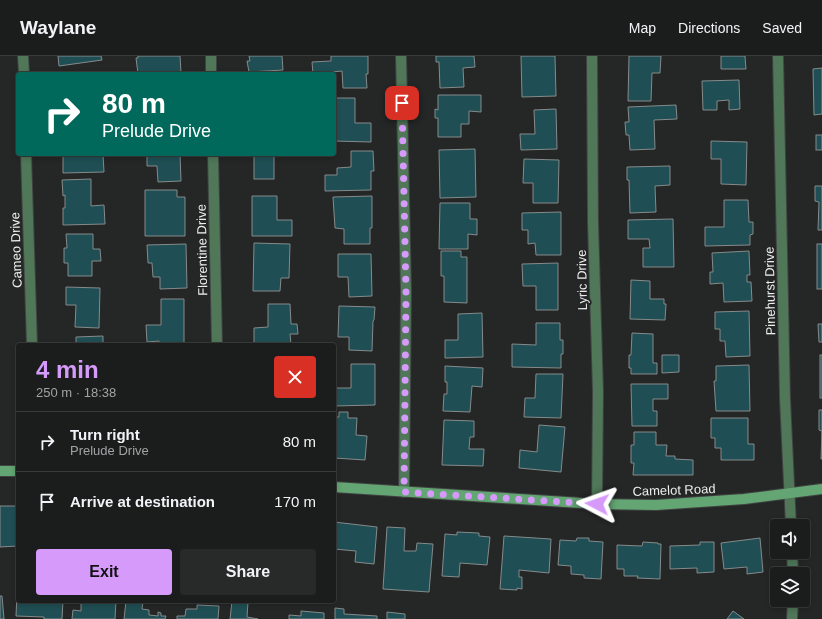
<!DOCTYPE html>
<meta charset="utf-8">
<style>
:root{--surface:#1b1d1c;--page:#282a29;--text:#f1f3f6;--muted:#a0a2a3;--line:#393b3b;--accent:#d69bfa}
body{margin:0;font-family:Helvetica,sans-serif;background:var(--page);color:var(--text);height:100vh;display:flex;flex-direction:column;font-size:15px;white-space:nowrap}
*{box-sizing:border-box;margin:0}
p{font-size:13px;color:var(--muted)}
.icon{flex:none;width:22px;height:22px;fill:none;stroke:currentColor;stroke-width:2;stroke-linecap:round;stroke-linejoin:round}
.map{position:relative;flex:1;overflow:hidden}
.side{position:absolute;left:16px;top:287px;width:320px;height:260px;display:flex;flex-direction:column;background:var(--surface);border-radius:4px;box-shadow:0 2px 6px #0003,0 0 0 1px var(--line)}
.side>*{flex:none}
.top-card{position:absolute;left:16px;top:16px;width:320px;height:84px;border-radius:4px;box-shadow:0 2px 6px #0003,0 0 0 1px var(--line);background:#00695c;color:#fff;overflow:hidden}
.fabs{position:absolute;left:770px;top:463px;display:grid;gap:8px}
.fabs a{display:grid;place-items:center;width:40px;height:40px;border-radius:4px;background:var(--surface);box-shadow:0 2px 6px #0003,0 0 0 1px var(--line);font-size:20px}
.pin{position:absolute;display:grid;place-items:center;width:34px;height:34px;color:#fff;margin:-17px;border-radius:8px;box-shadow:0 2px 6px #0006}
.me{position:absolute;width:44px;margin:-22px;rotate:274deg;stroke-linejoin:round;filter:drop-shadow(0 0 3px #0008)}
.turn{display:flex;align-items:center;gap:14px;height:84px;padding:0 20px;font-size:18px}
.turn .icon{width:52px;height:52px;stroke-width:2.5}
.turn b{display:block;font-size:28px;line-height:34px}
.round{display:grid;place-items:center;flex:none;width:42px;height:42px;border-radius:4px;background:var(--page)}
.headline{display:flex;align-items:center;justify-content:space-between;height:68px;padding:0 20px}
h1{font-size:24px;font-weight:800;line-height:30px;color:var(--accent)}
.button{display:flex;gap:8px;margin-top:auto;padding:8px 20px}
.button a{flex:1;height:46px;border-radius:4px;background:var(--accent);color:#111;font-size:16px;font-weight:800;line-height:46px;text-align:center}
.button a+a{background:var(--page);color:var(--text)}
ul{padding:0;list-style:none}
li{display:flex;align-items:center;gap:12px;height:60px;padding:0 20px;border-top:1px solid var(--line)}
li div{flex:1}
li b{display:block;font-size:15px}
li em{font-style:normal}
header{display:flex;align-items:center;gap:24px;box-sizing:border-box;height:56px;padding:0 20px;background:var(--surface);border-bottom:1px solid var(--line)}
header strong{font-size:19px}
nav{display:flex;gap:22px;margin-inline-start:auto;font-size:14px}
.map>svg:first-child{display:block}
.building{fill:#1f4f54;stroke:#868a8b}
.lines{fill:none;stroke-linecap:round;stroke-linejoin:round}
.street-casing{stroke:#404342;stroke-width:12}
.secondary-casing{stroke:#404342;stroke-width:12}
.street{stroke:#4f7758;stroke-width:10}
.secondary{stroke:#63a573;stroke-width:10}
.route{stroke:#d69bfa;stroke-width:7;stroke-dasharray:0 12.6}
.labels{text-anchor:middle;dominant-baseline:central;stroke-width:4;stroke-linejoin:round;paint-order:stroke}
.street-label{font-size:13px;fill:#edefee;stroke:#242726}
</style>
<header>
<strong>Waylane</strong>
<nav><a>Map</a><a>Directions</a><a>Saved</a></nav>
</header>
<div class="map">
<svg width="822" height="563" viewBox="0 0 822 563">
<rect width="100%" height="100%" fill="#242726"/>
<!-- building -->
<g class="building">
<path d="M 58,0 L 101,0 L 102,4 L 59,10 Z"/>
<path d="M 138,0 L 180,0 L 181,17 L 168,18 L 138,18 L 136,2 L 138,2 Z"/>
<path d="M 249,0 L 282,0 L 283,14 L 249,16 L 247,5 L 250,5 Z"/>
<path d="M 331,0 L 368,0 L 368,18 L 366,18 L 367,32 L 343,32 L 342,15 L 332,16 L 332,18 L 313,18 L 312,6 L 331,5 Z"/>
<path d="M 436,0 L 474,0 L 475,11 L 463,12 L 464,31 L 440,32 L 439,6 L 436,6 Z"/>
<path d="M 521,0 L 555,0 L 556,40 L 522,41 Z"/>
<path d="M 629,0 L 661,0 L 660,17 L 652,17 L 651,45 L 628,45 Z"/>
<path d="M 721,0 L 745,0 L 746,13 L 721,13 Z"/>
<path d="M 822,12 L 822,58 L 814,59 L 813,13 Z"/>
<path d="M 739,24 L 740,53 L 729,54 L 729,44 L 717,45 L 717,54 L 703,54 L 702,25 Z"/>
<path d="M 438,39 L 481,39 L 481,56 L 469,55 L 469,68 L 461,68 L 461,81 L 438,81 L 438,62 L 435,62 L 435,53 L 438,54 Z"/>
<path d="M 334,42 L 355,42 L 355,67 L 371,67 L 371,86 L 334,85 Z"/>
<path d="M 676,49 L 677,63 L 654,64 L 655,93 L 630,94 L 629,79 L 626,79 L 625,66 L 629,66 L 628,51 Z"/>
<path d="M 556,53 L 557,93 L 521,94 L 520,78 L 535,78 L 534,54 Z"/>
<rect x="816" y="79" width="6" height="15"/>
<path d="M 711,85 L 747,86 L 746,129 L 721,128 L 721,103 L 711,103 Z"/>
<path d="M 475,93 L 476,141 L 440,142 L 439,94 Z"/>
<path d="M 351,95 L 373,95 L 374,115 L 371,115 L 371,134 L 325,135 L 325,119 L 337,119 L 337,112 L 351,111 Z"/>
<path d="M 63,98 L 103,98 L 104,116 L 63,117 Z"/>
<path d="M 147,98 L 180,98 L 181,125 L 158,126 L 157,110 L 147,110 Z"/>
<rect x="254" y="98" width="20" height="25"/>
<path d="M 524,103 L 559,104 L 558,147 L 533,147 L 533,127 L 523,127 Z"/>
<path d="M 670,110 L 670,129 L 655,130 L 656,156 L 630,157 L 629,124 L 627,124 L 627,111 Z"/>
<path d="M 91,123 L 91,150 L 104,149 L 105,168 L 63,169 L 63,152 L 65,152 L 65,139 L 63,140 L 62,124 Z"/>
<path d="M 815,130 L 822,130 L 822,174 L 818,174 L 819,146 L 815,145 Z"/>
<path d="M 145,134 L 177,134 L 177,141 L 185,141 L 185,180 L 145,180 Z"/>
<path d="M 252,140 L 277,140 L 277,164 L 292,164 L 292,180 L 252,180 Z"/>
<path d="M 372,140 L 372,172 L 370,172 L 370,188 L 344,188 L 344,173 L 335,172 L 333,141 Z"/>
<path d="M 724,144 L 748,144 L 749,166 L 753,166 L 753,178 L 750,179 L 750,189 L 705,190 L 705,171 L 724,171 Z"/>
<path d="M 440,147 L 470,147 L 470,163 L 477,163 L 477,179 L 468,178 L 468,193 L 439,193 Z"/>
<path d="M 561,156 L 561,199 L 536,199 L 535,187 L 528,188 L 528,174 L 522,174 L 522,157 Z"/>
<path d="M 673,163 L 674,211 L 643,211 L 643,192 L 650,192 L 649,183 L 628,183 L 628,164 Z"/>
<path d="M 66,178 L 93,178 L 93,193 L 100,193 L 101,205 L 92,205 L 92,220 L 68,220 L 68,207 L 64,207 L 64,192 L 67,192 Z"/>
<path d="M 254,187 L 290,188 L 289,222 L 281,222 L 280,235 L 253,235 Z"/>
<path d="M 186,188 L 187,232 L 160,233 L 160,221 L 153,221 L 152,207 L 148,207 L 147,189 Z"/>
<rect x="817" y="188" width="5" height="45"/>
<path d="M 441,195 L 461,195 L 461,201 L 467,201 L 467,247 L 444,246 L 444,220 L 441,220 Z"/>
<path d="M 749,195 L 750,219 L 747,219 L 747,226 L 751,226 L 752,245 L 724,246 L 723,227 L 710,228 L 710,216 L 713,216 L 712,197 Z"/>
<path d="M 338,198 L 371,198 L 372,240 L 349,241 L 348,221 L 338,221 Z"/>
<path d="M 558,207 L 558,254 L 536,254 L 536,230 L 523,230 L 522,208 Z"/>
<path d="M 631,224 L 650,225 L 650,243 L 664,243 L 664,248 L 666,248 L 665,264 L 630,263 Z"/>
<path d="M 66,231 L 100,232 L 99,272 L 75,271 L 76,249 L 66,249 Z"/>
<path d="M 161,243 L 184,243 L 184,288 L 159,288 L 159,285 L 147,286 L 146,269 L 161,269 Z"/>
<path d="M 268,248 L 290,248 L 291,268 L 297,268 L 298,278 L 290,278 L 291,288 L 254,289 L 254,272 L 268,271 Z"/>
<path d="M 339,250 L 375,251 L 374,264 L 373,265 L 372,295 L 349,294 L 349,281 L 338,281 Z"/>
<path d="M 749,255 L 750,300 L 726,301 L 725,285 L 720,285 L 720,273 L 715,273 L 715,256 Z"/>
<path d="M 482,257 L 483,301 L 445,302 L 445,284 L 458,284 L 458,258 Z"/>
<path d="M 536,267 L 560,267 L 560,284 L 563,284 L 563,298 L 561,298 L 561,312 L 512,311 L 512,288 L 536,289 Z"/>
<path d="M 818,268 L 822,268 L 822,286 L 819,286 Z"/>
<path d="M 632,277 L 653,278 L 653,307 L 657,307 L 657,318 L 631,318 L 631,312 L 629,312 L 629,299 L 631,299 Z"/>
<path d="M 103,280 L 103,289 L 76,289 L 76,281 Z"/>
<path d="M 662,299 L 679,299 L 679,316 L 662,317 Z"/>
<rect x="820" y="299" width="2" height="43"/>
<path d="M 351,308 L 375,308 L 375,349 L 334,350 L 334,332 L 351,332 Z"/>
<path d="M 749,309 L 750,355 L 716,355 L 714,325 L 716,325 L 716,310 Z"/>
<path d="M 445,310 L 483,312 L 482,331 L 472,330 L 470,356 L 443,355 L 444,338 L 447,338 L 447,326 L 445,326 Z"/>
<path d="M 536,318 L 563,318 L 561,362 L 524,361 L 525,342 L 535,342 Z"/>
<path d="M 631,328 L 668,328 L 668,343 L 653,343 L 653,355 L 657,355 L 657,370 L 632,370 Z"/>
<path d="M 819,354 L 822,354 L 822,403 L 821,403 L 822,375 L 819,374 Z"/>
<path d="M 339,356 L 348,356 L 348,362 L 357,362 L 356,379 L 367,380 L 365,404 L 334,402 L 334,361 L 339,361 Z"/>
<path d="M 711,362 L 748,362 L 748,388 L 754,388 L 754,404 L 721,404 L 721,392 L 715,392 L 715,382 L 711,382 Z"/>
<path d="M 444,364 L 474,365 L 474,381 L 470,381 L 469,393 L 484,393 L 483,410 L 442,409 Z"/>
<path d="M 539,369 L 565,371 L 561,416 L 519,412 L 520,394 L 537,396 Z"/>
<path d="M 634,376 L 656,376 L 656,389 L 667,389 L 666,400 L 675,400 L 675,403 L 693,404 L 693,419 L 633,419 L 634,407 L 631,407 L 631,389 L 634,389 Z"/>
<path d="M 0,450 L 18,450 L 18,490 L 0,491 Z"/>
<path d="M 334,466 L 377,471 L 374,508 L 355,506 L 356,495 L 334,493 Z"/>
<path d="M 387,471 L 405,472 L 404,495 L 416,495 L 417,487 L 433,488 L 429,536 L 383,533 Z"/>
<path d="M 457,476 L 479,477 L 479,480 L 490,481 L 487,509 L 460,507 L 459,521 L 442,520 L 445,478 L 457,479 Z"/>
<path d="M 504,480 L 551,483 L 549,517 L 519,514 L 519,521 L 522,521 L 522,533 L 517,532 L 517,534 L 500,533 Z"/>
<path d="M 577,482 L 589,482 L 589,485 L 603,486 L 601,523 L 584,522 L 584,519 L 571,518 L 571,510 L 558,509 L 560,484 L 576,485 Z"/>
<path d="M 760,482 L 763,516 L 747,518 L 747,511 L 724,513 L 721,487 Z"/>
<path d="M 643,486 L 658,487 L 658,488 L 661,488 L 660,523 L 637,522 L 638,520 L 624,520 L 624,513 L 617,513 L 617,489 L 642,490 Z"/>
<path d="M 700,486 L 714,486 L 714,516 L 697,517 L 697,512 L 670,513 L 670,490 L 700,489 Z"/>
<path d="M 17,537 L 18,545 L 63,545 L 62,563 L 44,563 L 44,561 L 16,560 Z"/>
<path d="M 0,540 L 2,540 L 4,563 L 0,563 Z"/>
<path d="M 81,545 L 116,545 L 115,563 L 72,563 L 73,554 L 81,555 Z"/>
<path d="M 126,545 L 143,545 L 142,553 L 149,554 L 149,559 L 158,560 L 158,556 L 161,557 L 161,560 L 166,560 L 165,563 L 124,563 Z"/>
<path d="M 232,545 L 248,546 L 247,561 L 258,563 L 230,563 Z"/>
<path d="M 197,549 L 219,550 L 218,563 L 177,563 L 177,560 L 185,560 L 186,553 L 197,553 Z"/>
<path d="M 335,552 L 344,553 L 344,558 L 377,560 L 377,563 L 335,563 Z"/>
<path d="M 301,555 L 324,557 L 324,563 L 289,563 L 289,559 L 301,560 Z"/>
<path d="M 733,555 L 744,563 L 727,563 Z"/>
<path d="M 387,556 L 405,558 L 405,563 L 387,563 Z"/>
</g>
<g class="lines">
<defs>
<g id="street">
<path d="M 23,0 L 24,18"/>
<path d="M 211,0 L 211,18"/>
<path d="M 401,0 L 406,236 L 404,436"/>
<path d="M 592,0 L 593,167 L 598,336 L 597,448"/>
<path d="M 778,0 L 785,343 L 791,470"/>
<path d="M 26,98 L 32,289"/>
<path d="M 213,98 L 217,289"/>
<path d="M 792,496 L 793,518"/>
<path d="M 792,563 L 793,544"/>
</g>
<g id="secondary">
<path d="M 0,415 L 18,415"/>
<path d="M 334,431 L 597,448 L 656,449 L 744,443 L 822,433"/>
</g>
</defs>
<!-- street casing -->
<use href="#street" class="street-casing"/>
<!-- secondary casing -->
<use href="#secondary" class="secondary-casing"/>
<!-- street -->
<use href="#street" class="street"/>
<!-- secondary -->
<use href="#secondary" class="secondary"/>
</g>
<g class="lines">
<!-- route -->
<path class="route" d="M 402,47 L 406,236 L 404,436 L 597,448"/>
</g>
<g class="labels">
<!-- street labels -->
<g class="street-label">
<text transform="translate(16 194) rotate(-92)">Cameo Drive</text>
<text transform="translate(202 194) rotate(-91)">Florentine Drive</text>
<text transform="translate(582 224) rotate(-91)">Lyric Drive</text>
<text transform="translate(770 235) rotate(-91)">Pinehurst Drive</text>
<text transform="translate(674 434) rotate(-2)">Camelot Road</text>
</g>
</g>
</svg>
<div class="fabs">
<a><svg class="icon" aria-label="sound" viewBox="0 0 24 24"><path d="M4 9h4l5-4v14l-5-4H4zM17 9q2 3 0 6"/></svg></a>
<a><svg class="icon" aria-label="layers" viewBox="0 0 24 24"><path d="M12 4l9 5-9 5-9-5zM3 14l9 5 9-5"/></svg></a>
</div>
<div class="pin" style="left:402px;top:47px;background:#d93025"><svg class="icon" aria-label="arrive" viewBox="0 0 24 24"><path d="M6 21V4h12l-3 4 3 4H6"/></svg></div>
<svg class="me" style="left:597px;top:448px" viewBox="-20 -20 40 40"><path d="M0-17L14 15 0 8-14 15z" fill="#d69bfa" stroke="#fff" stroke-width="4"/></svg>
<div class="top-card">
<div class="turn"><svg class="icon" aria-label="right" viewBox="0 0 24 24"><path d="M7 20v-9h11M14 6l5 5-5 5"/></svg><div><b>80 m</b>Prelude Drive</div></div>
</div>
<section class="side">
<div class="headline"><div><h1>4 min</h1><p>250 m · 18:38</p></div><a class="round" style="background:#d93025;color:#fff"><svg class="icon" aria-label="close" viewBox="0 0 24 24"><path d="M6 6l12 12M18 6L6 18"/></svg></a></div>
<ul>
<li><svg class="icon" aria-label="right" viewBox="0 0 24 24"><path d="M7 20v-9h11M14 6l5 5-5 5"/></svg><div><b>Turn right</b><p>Prelude Drive</p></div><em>80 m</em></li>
<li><svg class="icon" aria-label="arrive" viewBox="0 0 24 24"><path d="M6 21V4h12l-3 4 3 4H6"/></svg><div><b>Arrive at destination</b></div><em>170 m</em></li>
</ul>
<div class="button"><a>Exit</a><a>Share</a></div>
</section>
</div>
